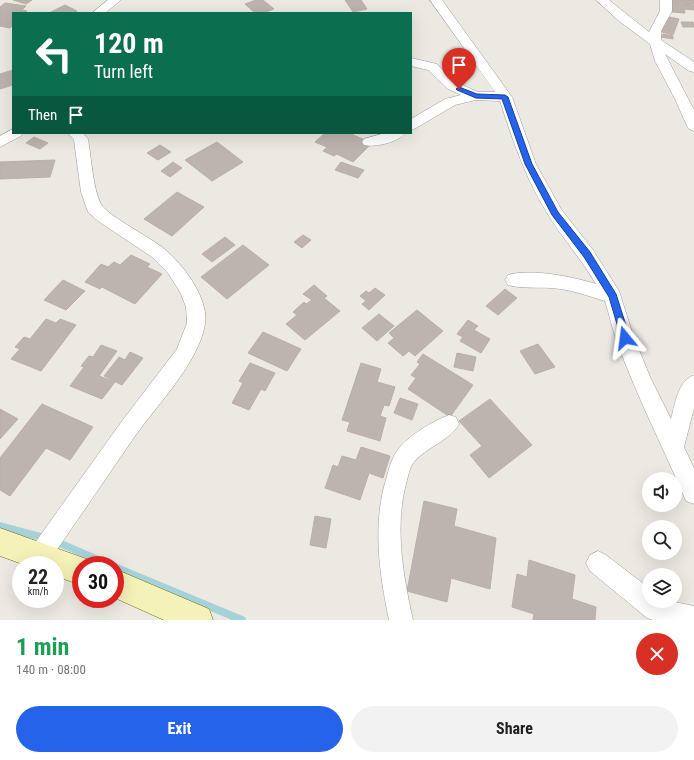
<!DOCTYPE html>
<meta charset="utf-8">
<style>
:root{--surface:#fff;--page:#f2f2f2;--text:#222;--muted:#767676;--accent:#2563eb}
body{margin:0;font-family:"Roboto Condensed",sans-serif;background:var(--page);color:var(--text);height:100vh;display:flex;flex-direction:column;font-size:15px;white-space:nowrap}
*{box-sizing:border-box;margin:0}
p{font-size:13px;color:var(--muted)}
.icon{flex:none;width:22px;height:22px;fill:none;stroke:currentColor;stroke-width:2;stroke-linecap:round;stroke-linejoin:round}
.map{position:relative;height:620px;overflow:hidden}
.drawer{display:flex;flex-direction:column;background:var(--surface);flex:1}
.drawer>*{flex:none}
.banner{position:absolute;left:12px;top:12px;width:400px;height:122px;border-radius:0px;box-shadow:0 4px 16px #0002;background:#0b6e4f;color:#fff;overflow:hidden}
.controls{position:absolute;left:642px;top:472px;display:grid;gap:8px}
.controls a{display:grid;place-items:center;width:40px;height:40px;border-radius:50%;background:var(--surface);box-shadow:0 4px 16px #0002;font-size:20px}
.speed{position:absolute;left:12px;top:556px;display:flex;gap:8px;font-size:20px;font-weight:700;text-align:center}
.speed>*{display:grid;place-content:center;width:52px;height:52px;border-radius:50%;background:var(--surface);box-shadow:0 4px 16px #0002;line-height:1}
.speed small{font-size:10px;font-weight:400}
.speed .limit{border:6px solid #d22;background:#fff;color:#111}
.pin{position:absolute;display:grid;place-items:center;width:34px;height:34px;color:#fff;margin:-41px -17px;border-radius:50% 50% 50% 0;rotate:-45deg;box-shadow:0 0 4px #0007}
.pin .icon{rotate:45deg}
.me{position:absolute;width:44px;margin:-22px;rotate:344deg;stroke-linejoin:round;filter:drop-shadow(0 0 3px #0008)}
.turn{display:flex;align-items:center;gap:14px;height:84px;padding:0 16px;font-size:18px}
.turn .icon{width:52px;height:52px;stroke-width:2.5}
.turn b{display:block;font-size:28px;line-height:34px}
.then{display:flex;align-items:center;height:38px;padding:0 16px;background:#0003;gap:8px;font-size:15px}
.round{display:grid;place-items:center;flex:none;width:42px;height:42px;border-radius:21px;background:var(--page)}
.overview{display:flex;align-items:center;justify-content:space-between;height:68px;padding:0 16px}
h1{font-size:24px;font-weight:700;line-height:30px;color:#1e9e55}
.button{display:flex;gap:8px;margin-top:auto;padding:8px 16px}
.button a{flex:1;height:46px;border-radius:24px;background:var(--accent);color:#fff;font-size:16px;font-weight:700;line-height:46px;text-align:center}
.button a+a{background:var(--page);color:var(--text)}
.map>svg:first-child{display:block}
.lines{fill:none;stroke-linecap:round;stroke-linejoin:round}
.stream{fill:#a5d1d8;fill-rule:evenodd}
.building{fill:#bdb3af;stroke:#bdaea5}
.street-casing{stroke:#9d9d9d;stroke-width:1}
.secondary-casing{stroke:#686a0c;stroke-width:1}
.street{fill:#fff;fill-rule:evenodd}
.secondary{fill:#f4f2b8;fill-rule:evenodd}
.route{fill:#2563eb;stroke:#184099}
</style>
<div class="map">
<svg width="694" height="620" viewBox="0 0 694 620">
<rect width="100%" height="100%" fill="#ece8e2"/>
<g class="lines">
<!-- stream -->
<path class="stream" d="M 0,522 L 52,536 L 113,562 L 113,564 L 115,563 L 245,617 L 246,620 L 232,620 L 115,571 L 115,565 L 101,565 L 52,544 L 0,530 Z"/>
</g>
<!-- building -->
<g class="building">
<path d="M 13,0 L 32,0 L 26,4 Z"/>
<path d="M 256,0 L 263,0 L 274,9 L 263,13 L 255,13 L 245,4 Z"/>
<path d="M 345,0 L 361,0 L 367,9 L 353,12 Z"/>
<path d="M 668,0 L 694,0 L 694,4 L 668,2 Z"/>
<path d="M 5,3 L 26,6 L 22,10 L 27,11 L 25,13 L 13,13 L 13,25 L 10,28 L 0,26 L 0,7 Z"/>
<path d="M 670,3 L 694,5 L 694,10 L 684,9 L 685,13 L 672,12 Z"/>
<path d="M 65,5 L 77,11 L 74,13 L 49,13 Z"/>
<path d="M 669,17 L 679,19 L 673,35 L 662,32 L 663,29 L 662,28 Z"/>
<path d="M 681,22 L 693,22 L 694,27 L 683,27 Z"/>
<path d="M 663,34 L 673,36 L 673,39 L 661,37 Z"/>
<path d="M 13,70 L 13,85 L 0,89 L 0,74 Z"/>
<path d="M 325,133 L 331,135 L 333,133 L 349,133 L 365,140 L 362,143 L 369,146 L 353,162 L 337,154 L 334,156 L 323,151 L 327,147 L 315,142 Z"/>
<path d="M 34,137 L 48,143 L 40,149 L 26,143 Z"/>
<path d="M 217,142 L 243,162 L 212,181 L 185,160 Z"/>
<path d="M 160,145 L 171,152 L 158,160 L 147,153 Z"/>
<path d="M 55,160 L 50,177 L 0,179 L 0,162 Z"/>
<path d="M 173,162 L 182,168 L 170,177 L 161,171 Z"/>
<path d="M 341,162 L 364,170 L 358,178 L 335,170 Z"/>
<path d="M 177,192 L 204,207 L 172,236 L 144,219 Z"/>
<path d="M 303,235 L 311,240 L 302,248 L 294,242 Z"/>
<path d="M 225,237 L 235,245 L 212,262 L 202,254 Z"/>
<path d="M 243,245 L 269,265 L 227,299 L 201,277 Z"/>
<path d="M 131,255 L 150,264 L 147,267 L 162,274 L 135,304 L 102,287 L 100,289 L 85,282 L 101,264 L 108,267 L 114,262 L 120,265 Z"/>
<path d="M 63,280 L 85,291 L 66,310 L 44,300 Z"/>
<path d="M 314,285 L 327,296 L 324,298 L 340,311 L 305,340 L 286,324 L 297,315 L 293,312 L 304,302 L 306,304 L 312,300 L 303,294 Z"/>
<path d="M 375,288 L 385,295 L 369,310 L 362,304 L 366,301 L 360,296 L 366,291 L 369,293 Z"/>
<path d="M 505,289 L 517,298 L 498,315 L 486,306 Z"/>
<path d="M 417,310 L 443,331 L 415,356 L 409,351 L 403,356 L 388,343 L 394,338 L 389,333 Z"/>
<path d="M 379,314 L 394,326 L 377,341 L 362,328 Z"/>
<path d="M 46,319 L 56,323 L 60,319 L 76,325 L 41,371 L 11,359 L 20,349 L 15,347 L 24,337 L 30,339 Z"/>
<path d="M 468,320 L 478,326 L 474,330 L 490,339 L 481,353 L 460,341 L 463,337 L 457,334 Z"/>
<path d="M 263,332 L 301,349 L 287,371 L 248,353 Z"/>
<path d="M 538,344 L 555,367 L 535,374 L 520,351 Z"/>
<path d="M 101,345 L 117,351 L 99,376 L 115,382 L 102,399 L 70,386 L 84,367 L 81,366 L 89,356 L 93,357 Z"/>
<path d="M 130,352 L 143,358 L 122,385 L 104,376 L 119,357 L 125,360 Z"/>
<path d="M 457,353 L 476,357 L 473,371 L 454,367 Z"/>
<path d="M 423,354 L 473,385 L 450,417 L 408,389 L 416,378 L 411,375 L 420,364 L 417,362 Z"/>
<path d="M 250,363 L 275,373 L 265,391 L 261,389 L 249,410 L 232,403 L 243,383 L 239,381 Z"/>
<path d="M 361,363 L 381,369 L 377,382 L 395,387 L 389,406 L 384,405 L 380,416 L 386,418 L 380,441 L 347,431 L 350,422 L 342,420 Z"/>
<path d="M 400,398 L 418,404 L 412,420 L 394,413 Z"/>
<path d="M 490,399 L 532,445 L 489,478 L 470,455 L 482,446 L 459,421 Z"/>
<path d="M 42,404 L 93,427 L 70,460 L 46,448 L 10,496 L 0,490 L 0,458 Z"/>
<path d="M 0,409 L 18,419 L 0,439 Z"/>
<path d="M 361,447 L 390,456 L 383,478 L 369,473 L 360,500 L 325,488 L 333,465 L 338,467 L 342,456 L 356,460 Z"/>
<path d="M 424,501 L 457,509 L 454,526 L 496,538 L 490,589 L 451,578 L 447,602 L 407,591 Z"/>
<path d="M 315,516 L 331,519 L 326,548 L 310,545 Z"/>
<path d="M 529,560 L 575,575 L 572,599 L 596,607 L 595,620 L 533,620 L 534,614 L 512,607 L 517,574 L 527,577 Z"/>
</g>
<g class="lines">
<defs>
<g id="street">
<path d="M 108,0 L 121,0 L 105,13 L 92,13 Z"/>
<path d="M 430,0 L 442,0 L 512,97 L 536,164 L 561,209 L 593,250 L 619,291 L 634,338 L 651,379 L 671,419 C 675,404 678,381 694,375 L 694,408 L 684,447 L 694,468 L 694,504 L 686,501 C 663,447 636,395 616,339 C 612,327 609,314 605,301 C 588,296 570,289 551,288 C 537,287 522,289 508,285 L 505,280 L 508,275 C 530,268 574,277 596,284 C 582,260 563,239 549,216 C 526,180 513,141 500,101 L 476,100 L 455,105 L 416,128 L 411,130 L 411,119 L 445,99 L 461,95 L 448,89 L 428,70 L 411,66 L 411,58 L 437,64 L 451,79 L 469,88 L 478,92 L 495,92 Z"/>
<path d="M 596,0 L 609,0 L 649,32 L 660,11 L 660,0 L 672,0 L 672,11 L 661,31 L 661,40 L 694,62 L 694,72 L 689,71 L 665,54 L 694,110 L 694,131 L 689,129 L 687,126 L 675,99 L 655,61 L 650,44 L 619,21 Z"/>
<path d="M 13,129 L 13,133 L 23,133 L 21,136 L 0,147 L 0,136 Z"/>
<path d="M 68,133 L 83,133 L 88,139 C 91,156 93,189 101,204 C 108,217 155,239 169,253 C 186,269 209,300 205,324 C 199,362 158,404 135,436 C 106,478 77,521 48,563 L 44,565 L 32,563 L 28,555 L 32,547 L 122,421 L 177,349 L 187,323 L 186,307 L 180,292 L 168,273 L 152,257 L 98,221 L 88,212 L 81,192 L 74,140 Z"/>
<path d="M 385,133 L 405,133 C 399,142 374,148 364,145 L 362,142 L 364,139 Z"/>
<path d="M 449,415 L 456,417 L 459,424 C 452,439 427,447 415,461 C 410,466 409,473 407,480 C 394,526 403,575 413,620 L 389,620 C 379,572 372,523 387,476 C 389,468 392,458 397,451 C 407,436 433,421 449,415 Z"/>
<path d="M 598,551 L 606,555 L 649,588 L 649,601 L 670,601 L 694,606 L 694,620 L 653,620 L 647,618 L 590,571 L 586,563 L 590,555 Z"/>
</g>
<g id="secondary">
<path d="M 0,528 L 81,557 L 91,561 L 93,565 L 81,565 L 81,585 L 55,576 L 55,565 L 25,565 L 0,556 Z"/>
<path d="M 115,569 L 209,609 L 213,620 L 164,620 L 115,598 Z"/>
</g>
</defs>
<!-- street casing -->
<use href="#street" class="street-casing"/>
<!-- secondary casing -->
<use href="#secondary" class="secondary-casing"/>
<!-- street -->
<use href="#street" class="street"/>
<!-- secondary -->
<use href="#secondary" class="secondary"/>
</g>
<!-- route -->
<path class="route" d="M 459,87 L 477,94 L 505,95 L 508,97 L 532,164 L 558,212 L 590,252 L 616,294 L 630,338 L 628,341 L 622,341 L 609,297 L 584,257 L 552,215 L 525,164 L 502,99 L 476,98 L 457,90 L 456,89 Z"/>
</svg>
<div class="controls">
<a><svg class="icon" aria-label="sound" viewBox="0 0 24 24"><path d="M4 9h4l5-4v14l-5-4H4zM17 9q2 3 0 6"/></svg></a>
<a><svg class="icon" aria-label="search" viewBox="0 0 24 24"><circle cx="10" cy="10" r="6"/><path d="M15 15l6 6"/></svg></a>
<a><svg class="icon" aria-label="layers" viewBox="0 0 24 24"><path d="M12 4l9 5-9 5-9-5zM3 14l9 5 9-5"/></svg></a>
</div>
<div class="speed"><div>22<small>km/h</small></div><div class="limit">30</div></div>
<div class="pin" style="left:459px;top:89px;background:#d93025"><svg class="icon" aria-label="arrive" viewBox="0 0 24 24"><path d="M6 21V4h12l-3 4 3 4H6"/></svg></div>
<svg class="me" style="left:625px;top:338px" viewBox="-20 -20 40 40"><path d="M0-17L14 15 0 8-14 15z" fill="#2563eb" stroke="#fff" stroke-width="4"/></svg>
<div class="banner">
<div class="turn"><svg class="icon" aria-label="left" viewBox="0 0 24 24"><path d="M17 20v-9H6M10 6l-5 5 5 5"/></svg><div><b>120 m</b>Turn left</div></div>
<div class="then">Then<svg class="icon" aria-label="arrive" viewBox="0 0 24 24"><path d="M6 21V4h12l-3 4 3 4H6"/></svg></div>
</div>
</div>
<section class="drawer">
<div class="overview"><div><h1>1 min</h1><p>140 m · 08:00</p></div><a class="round" style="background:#d93025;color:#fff"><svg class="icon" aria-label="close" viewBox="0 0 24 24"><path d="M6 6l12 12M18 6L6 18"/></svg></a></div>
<div class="button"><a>Exit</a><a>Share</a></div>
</section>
